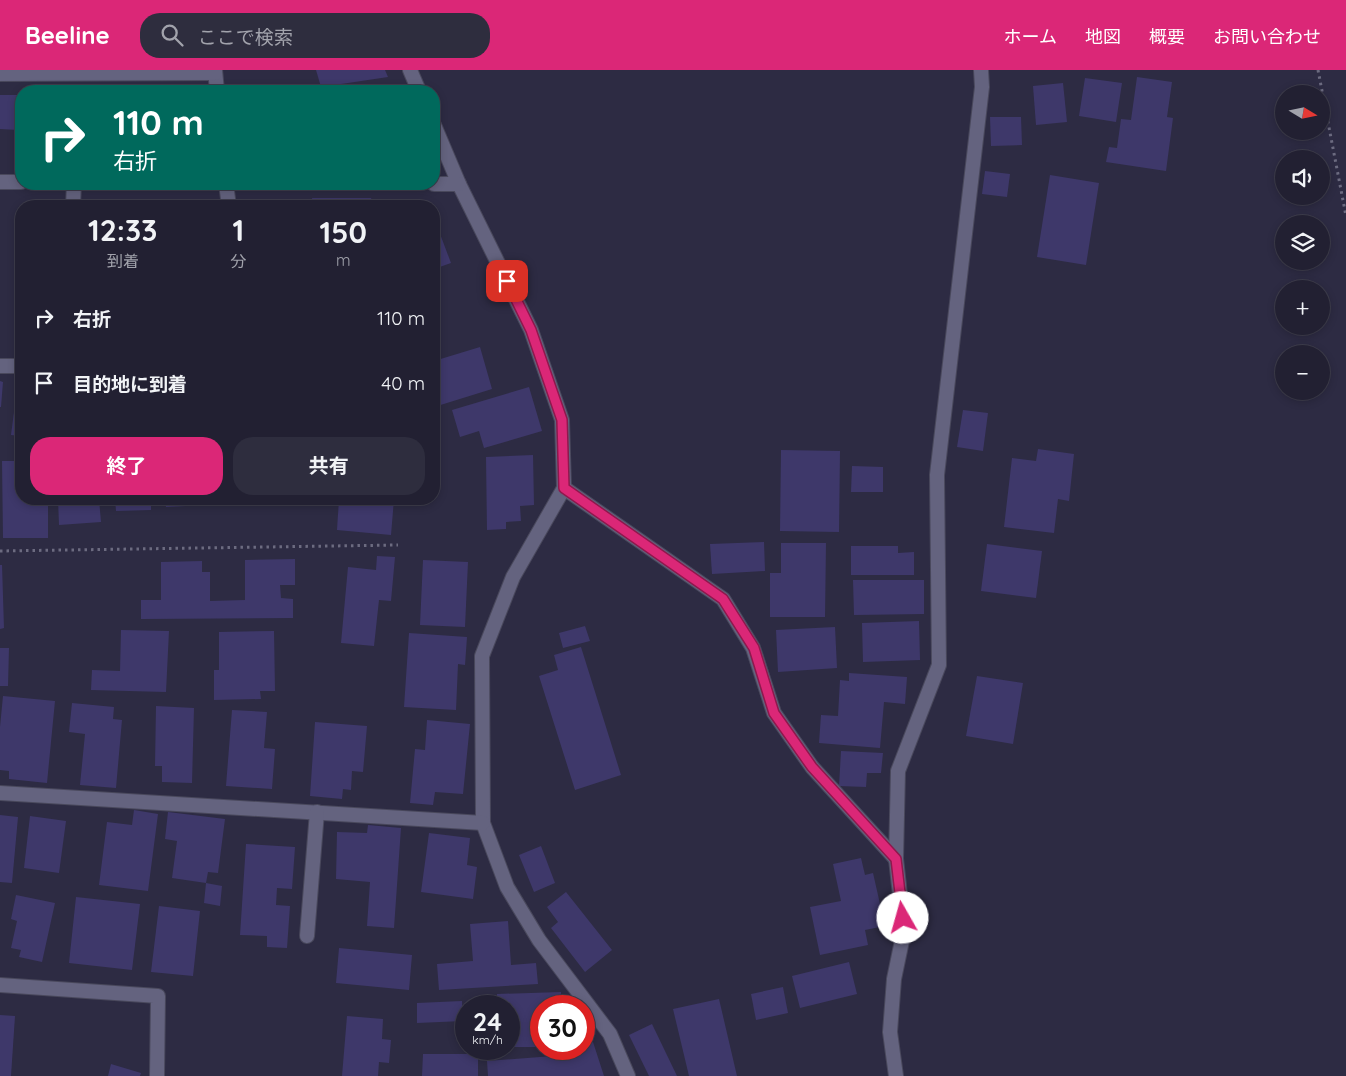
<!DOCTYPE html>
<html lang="ja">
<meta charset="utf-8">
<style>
:root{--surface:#222032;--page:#2e2d3e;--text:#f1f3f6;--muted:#a2a3ac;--line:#3f3e4d;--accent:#db2777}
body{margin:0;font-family:Quicksand,"Noto Sans JP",sans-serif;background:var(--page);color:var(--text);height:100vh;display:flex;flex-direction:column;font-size:19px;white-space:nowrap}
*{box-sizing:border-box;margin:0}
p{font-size:16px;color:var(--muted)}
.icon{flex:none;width:28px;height:28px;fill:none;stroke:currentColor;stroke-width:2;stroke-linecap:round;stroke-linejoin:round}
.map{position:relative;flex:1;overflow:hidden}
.sheet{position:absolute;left:15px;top:130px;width:425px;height:305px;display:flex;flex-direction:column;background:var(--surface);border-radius:20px;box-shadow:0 2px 8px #0003,0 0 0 1px var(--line)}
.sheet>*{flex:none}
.banner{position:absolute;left:15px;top:15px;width:425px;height:105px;border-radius:20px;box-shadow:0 2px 8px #0003,0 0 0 1px var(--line);background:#00695c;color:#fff;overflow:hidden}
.needle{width:32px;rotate:100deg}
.tools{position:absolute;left:1275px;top:15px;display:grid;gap:10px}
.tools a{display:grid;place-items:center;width:55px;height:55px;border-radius:50%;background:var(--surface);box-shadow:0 2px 8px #0003,0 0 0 1px var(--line);font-size:25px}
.speed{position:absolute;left:455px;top:925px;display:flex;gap:10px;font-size:25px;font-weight:700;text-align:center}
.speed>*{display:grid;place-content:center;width:65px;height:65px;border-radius:50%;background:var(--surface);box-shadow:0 2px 8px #0003,0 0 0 1px var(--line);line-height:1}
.speed small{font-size:12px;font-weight:400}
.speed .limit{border:8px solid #d22;background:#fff;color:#111}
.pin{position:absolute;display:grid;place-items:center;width:42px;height:42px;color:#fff;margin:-21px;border-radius:10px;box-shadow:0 2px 8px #0006}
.me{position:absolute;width:55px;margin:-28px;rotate:353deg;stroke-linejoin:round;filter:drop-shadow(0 0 4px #0008)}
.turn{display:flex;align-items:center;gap:18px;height:105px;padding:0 15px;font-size:22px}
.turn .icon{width:65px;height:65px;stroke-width:2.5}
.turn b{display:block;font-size:35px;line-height:42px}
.eta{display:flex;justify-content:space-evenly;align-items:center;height:85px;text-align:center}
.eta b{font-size:30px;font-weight:700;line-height:35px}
.action{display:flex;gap:10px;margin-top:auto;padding:10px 15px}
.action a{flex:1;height:58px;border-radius:20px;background:var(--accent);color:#fff;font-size:20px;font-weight:700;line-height:58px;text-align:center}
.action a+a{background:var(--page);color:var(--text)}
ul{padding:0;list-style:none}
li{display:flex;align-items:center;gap:15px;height:65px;padding:0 15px}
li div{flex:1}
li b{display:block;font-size:19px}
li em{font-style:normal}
header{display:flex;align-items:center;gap:30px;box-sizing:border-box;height:70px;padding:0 25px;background:var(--accent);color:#fff}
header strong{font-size:24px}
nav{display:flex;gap:28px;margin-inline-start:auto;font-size:18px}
.search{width:350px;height:45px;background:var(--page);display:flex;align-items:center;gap:12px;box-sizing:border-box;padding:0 18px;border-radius:20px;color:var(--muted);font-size:19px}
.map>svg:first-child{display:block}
.building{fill:#3e386a}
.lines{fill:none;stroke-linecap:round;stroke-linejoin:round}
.minor-casing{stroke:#49485c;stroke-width:16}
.path{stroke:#6c6b80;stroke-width:3;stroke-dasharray:2.5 4;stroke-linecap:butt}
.minor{stroke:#64637f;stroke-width:14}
.route-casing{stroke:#8e194d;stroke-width:12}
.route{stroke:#db2777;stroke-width:9}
</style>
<header>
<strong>Beeline</strong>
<div class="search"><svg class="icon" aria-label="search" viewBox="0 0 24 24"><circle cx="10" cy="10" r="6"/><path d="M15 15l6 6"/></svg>ここで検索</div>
<nav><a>ホーム</a><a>地図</a><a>概要</a><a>お問い合わせ</a></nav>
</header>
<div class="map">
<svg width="1346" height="1006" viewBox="0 0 1346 1006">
<rect width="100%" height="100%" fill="#2d2b43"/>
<!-- building -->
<g class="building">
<path d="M 316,0 L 385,0 L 388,7 L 321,17 Z"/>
<path d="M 1137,7 L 1172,12 L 1167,47 L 1173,48 L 1166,101 L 1106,92 L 1109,77 L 1117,78 L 1121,49 L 1131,50 Z"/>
<path d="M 1085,8 L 1122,13 L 1116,52 L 1079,46 Z"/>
<path d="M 1063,13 L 1067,52 L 1036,55 L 1033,16 Z"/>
<rect x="123" y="19" width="61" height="2"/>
<path d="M 0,25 L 21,25 L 21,100 L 17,99 L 18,60 L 0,59 Z"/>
<path d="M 990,47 L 1021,47 L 1022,75 L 991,76 Z"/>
<path d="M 985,101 L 1010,104 L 1007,127 L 982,124 Z"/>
<path d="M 1050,105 L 1099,113 L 1086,195 L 1037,187 Z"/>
<path d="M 312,128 L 371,128 L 374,136 L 313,136 Z"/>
<path d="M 161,129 L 162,136 L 126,136 L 126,134 Z"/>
<path d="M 304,130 L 305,136 L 268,136 L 267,135 Z"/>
<path d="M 434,148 L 451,193 L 434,199 Z"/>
<path d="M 480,277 L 492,319 L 434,337 L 434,291 Z"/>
<path d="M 0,311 L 3,312 L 1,337 L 0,337 Z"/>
<path d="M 18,311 L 21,311 L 21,366 L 11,365 Z"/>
<path d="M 529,317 L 542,361 L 484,378 L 479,361 L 460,367 L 452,340 Z"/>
<path d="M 963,340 L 988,343 L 983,381 L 957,377 Z"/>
<path d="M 1038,379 L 1074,384 L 1069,431 L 1058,429 L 1054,463 L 1004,457 L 1012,388 L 1036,391 Z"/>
<path d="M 781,380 L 840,381 L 839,462 L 780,461 Z"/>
<path d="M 533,385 L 534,435 L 520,436 L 521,451 L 506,452 L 506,459 L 487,460 L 486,387 Z"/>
<path d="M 2,391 L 21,391 L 21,429 L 48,429 L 48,468 L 3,468 Z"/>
<path d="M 852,396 L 883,397 L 883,422 L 851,422 Z"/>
<path d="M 58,429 L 99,429 L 101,452 L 59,455 Z"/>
<path d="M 115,429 L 151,429 L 151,440 L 116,441 Z"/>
<path d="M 165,429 L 206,429 L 206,435 L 166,437 Z"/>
<rect x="232" y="429" width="31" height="5"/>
<path d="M 339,429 L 394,429 L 391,465 L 337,460 Z"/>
<path d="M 764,472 L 765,501 L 712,504 L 710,474 Z"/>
<path d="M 781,473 L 826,473 L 825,547 L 770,547 L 770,503 L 781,503 Z"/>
<path d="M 987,474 L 1042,481 L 1036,528 L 981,521 Z"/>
<path d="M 851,476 L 898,476 L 898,483 L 914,482 L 914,505 L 851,505 Z"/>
<path d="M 377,486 L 395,487 L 391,531 L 379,530 L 374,576 L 341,573 L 348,497 L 376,500 Z"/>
<path d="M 295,489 L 295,515 L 280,515 L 281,528 L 293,529 L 293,548 L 141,549 L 141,530 L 161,530 L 161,492 L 202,491 L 202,502 L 210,502 L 210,531 L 245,530 L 245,490 Z"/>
<path d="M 423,490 L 468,492 L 465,557 L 420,555 Z"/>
<path d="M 0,495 L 2,495 L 4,558 L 0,559 Z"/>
<path d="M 853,510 L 924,510 L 924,544 L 854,545 Z"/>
<path d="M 919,551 L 920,590 L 863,592 L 862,553 Z"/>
<path d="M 585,556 L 590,571 L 563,578 L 559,563 Z"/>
<path d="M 835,557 L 837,598 L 778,602 L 776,560 Z"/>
<path d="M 121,560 L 169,561 L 166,622 L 91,620 L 92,600 L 120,601 Z"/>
<path d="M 274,561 L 275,621 L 260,621 L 261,629 L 214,630 L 214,600 L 219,600 L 219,562 Z"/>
<path d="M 409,563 L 467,567 L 465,595 L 458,594 L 456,640 L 404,637 Z"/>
<path d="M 581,577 L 621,705 L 575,720 L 539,606 L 558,600 L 554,585 Z"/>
<path d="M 0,578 L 9,578 L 8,616 L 0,616 Z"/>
<path d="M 849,603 L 907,607 L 905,634 L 884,632 L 880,678 L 819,673 L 821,645 L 838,646 L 840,610 L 849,611 Z"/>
<path d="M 977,606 L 1023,613 L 1013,674 L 966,666 Z"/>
<path d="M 3,626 L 55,631 L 47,713 L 9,709 L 9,701 L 0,700 L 0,657 Z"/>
<path d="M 72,633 L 114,637 L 113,649 L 122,650 L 116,718 L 80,715 L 85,664 L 69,662 Z"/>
<path d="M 156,636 L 194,638 L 192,713 L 162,712 L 162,696 L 155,696 Z"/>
<path d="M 232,640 L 267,642 L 264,678 L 275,679 L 272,719 L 226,716 Z"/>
<path d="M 427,650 L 470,654 L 463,724 L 435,722 L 433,735 L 410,733 L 415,679 L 425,680 Z"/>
<path d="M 315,652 L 367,656 L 363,702 L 352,701 L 351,720 L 343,719 L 342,729 L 310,726 Z"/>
<path d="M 841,681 L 883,683 L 881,703 L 867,703 L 866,717 L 839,716 Z"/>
<path d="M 134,740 L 158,744 L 148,821 L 99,815 L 107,752 L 132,755 Z"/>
<path d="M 168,742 L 225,749 L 218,803 L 208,802 L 206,813 L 222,816 L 220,836 L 204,833 L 206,813 L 172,808 L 177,771 L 165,769 Z"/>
<path d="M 0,745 L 18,747 L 12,813 L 0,812 Z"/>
<path d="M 30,746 L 66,751 L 59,803 L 24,798 Z"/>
<path d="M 368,755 L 401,758 L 394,858 L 367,856 L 370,812 L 336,809 L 337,762 L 367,763 Z"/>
<path d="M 429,763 L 470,768 L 467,795 L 477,797 L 473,829 L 421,822 Z"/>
<path d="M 246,774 L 295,777 L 292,819 L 277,818 L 276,835 L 290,836 L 287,878 L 267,877 L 267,866 L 240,865 Z"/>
<path d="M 541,776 L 555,813 L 534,822 L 519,785 Z"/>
<path d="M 861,788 L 865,805 L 873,803 L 885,856 L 865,860 L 868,875 L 820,885 L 810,837 L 841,831 L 833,794 Z"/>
<path d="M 566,822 L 612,880 L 585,902 L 551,858 L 558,852 L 547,837 Z"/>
<path d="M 16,825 L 55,833 L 42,892 L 19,887 L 21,880 L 11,878 L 17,851 L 11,849 Z"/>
<path d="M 76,827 L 140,834 L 132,900 L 69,893 Z"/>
<path d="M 159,836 L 200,841 L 193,906 L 151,902 Z"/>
<path d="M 508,851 L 511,895 L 536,893 L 538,914 L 439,920 L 437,894 L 473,891 L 470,854 Z"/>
<path d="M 339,878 L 412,885 L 409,920 L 336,913 Z"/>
<path d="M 849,892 L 857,924 L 800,938 L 792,906 Z"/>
<path d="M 783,917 L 788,943 L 756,950 L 751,924 Z"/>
<path d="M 561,922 L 561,936 L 541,936 L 541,977 L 509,977 L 509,936 L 497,936 L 497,924 Z"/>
<path d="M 719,929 L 737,1006 L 689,1006 L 673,939 Z"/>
<path d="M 462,931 L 463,951 L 417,953 L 417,933 Z"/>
<path d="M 0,945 L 15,946 L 11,1006 L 0,1006 Z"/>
<path d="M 347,946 L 383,949 L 382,969 L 391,970 L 389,993 L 379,992 L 378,1006 L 342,1006 Z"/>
<path d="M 652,954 L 677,1006 L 649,1006 L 629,965 Z"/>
<path d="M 593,972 L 604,1006 L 488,1006 L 487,991 L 553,986 L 575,979 L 584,979 L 584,976 Z"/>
<path d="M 423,984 L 478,984 L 478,1006 L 422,1006 Z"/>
<path d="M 111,994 L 141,1003 L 140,1006 L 108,1006 Z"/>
</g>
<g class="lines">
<defs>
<g id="minor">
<path d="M 215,0 L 217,21"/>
<path d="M 410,0 L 419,21"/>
<path d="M 0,4 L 215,3"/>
<path d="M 434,55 L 459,114 L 531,260 L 562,350 L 564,418 L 513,507 L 482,586 L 483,753 L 507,817 L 539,870 L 610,964 L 628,1006"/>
<path d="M 0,112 L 21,112"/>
<path d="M 226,114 L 229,136"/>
<path d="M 434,114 L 459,114"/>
<path d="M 73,136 L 74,114"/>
<path d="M 0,296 L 21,296"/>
<path d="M 564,418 L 723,529 L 753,578 L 774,643 L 812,697 L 896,789"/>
<path d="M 0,723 L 483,753"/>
<path d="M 307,866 L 317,742"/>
<path d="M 0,915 L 158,926 L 157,1006"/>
<path d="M 896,1006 L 890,962 L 894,909 L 904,861 L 896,789 L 898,701 L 939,595 L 937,405 L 982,17 L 981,0"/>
</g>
</defs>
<!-- minor casing -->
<use href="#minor" class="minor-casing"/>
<!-- path -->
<g class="path">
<path d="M 1318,0 L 1346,146"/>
<path d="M 0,481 L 398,475"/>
</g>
<!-- minor -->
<use href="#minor" class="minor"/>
</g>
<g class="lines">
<defs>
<path id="route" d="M 507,211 L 531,260 L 562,350 L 564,418 L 723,529 L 754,578 L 774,643 L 812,697 L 896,789 L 903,848"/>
</defs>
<!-- route casing -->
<use href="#route" class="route-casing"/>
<!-- route -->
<use href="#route" class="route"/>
</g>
</svg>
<div class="tools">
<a><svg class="needle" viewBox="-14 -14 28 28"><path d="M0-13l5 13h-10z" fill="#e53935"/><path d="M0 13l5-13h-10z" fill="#a2a3ac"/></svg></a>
<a><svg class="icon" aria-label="sound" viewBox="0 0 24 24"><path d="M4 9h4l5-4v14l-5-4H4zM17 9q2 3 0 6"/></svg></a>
<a><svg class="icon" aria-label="layers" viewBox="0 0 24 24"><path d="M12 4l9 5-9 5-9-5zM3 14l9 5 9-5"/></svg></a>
<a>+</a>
<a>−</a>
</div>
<div class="speed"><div>24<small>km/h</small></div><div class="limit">30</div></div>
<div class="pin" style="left:507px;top:211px;background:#d93025"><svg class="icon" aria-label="arrive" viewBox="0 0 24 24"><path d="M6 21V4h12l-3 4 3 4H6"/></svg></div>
<svg class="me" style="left:903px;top:848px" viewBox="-20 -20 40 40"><circle r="19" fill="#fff"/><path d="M0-13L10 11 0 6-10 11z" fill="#db2777"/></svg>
<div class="banner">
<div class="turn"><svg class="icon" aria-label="right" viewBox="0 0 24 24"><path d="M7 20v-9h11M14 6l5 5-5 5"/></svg><div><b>110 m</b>右折</div></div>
</div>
<section class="sheet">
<div class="eta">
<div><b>12:33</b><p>到着</p></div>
<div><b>1</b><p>分</p></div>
<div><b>150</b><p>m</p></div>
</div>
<ul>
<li><svg class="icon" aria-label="right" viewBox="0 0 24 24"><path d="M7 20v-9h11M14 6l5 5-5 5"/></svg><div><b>右折</b></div><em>110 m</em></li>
<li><svg class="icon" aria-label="arrive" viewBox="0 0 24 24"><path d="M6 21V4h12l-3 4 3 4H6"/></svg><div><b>目的地に到着</b></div><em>40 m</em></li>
</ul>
<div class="action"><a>終了</a><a>共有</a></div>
</section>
</div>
